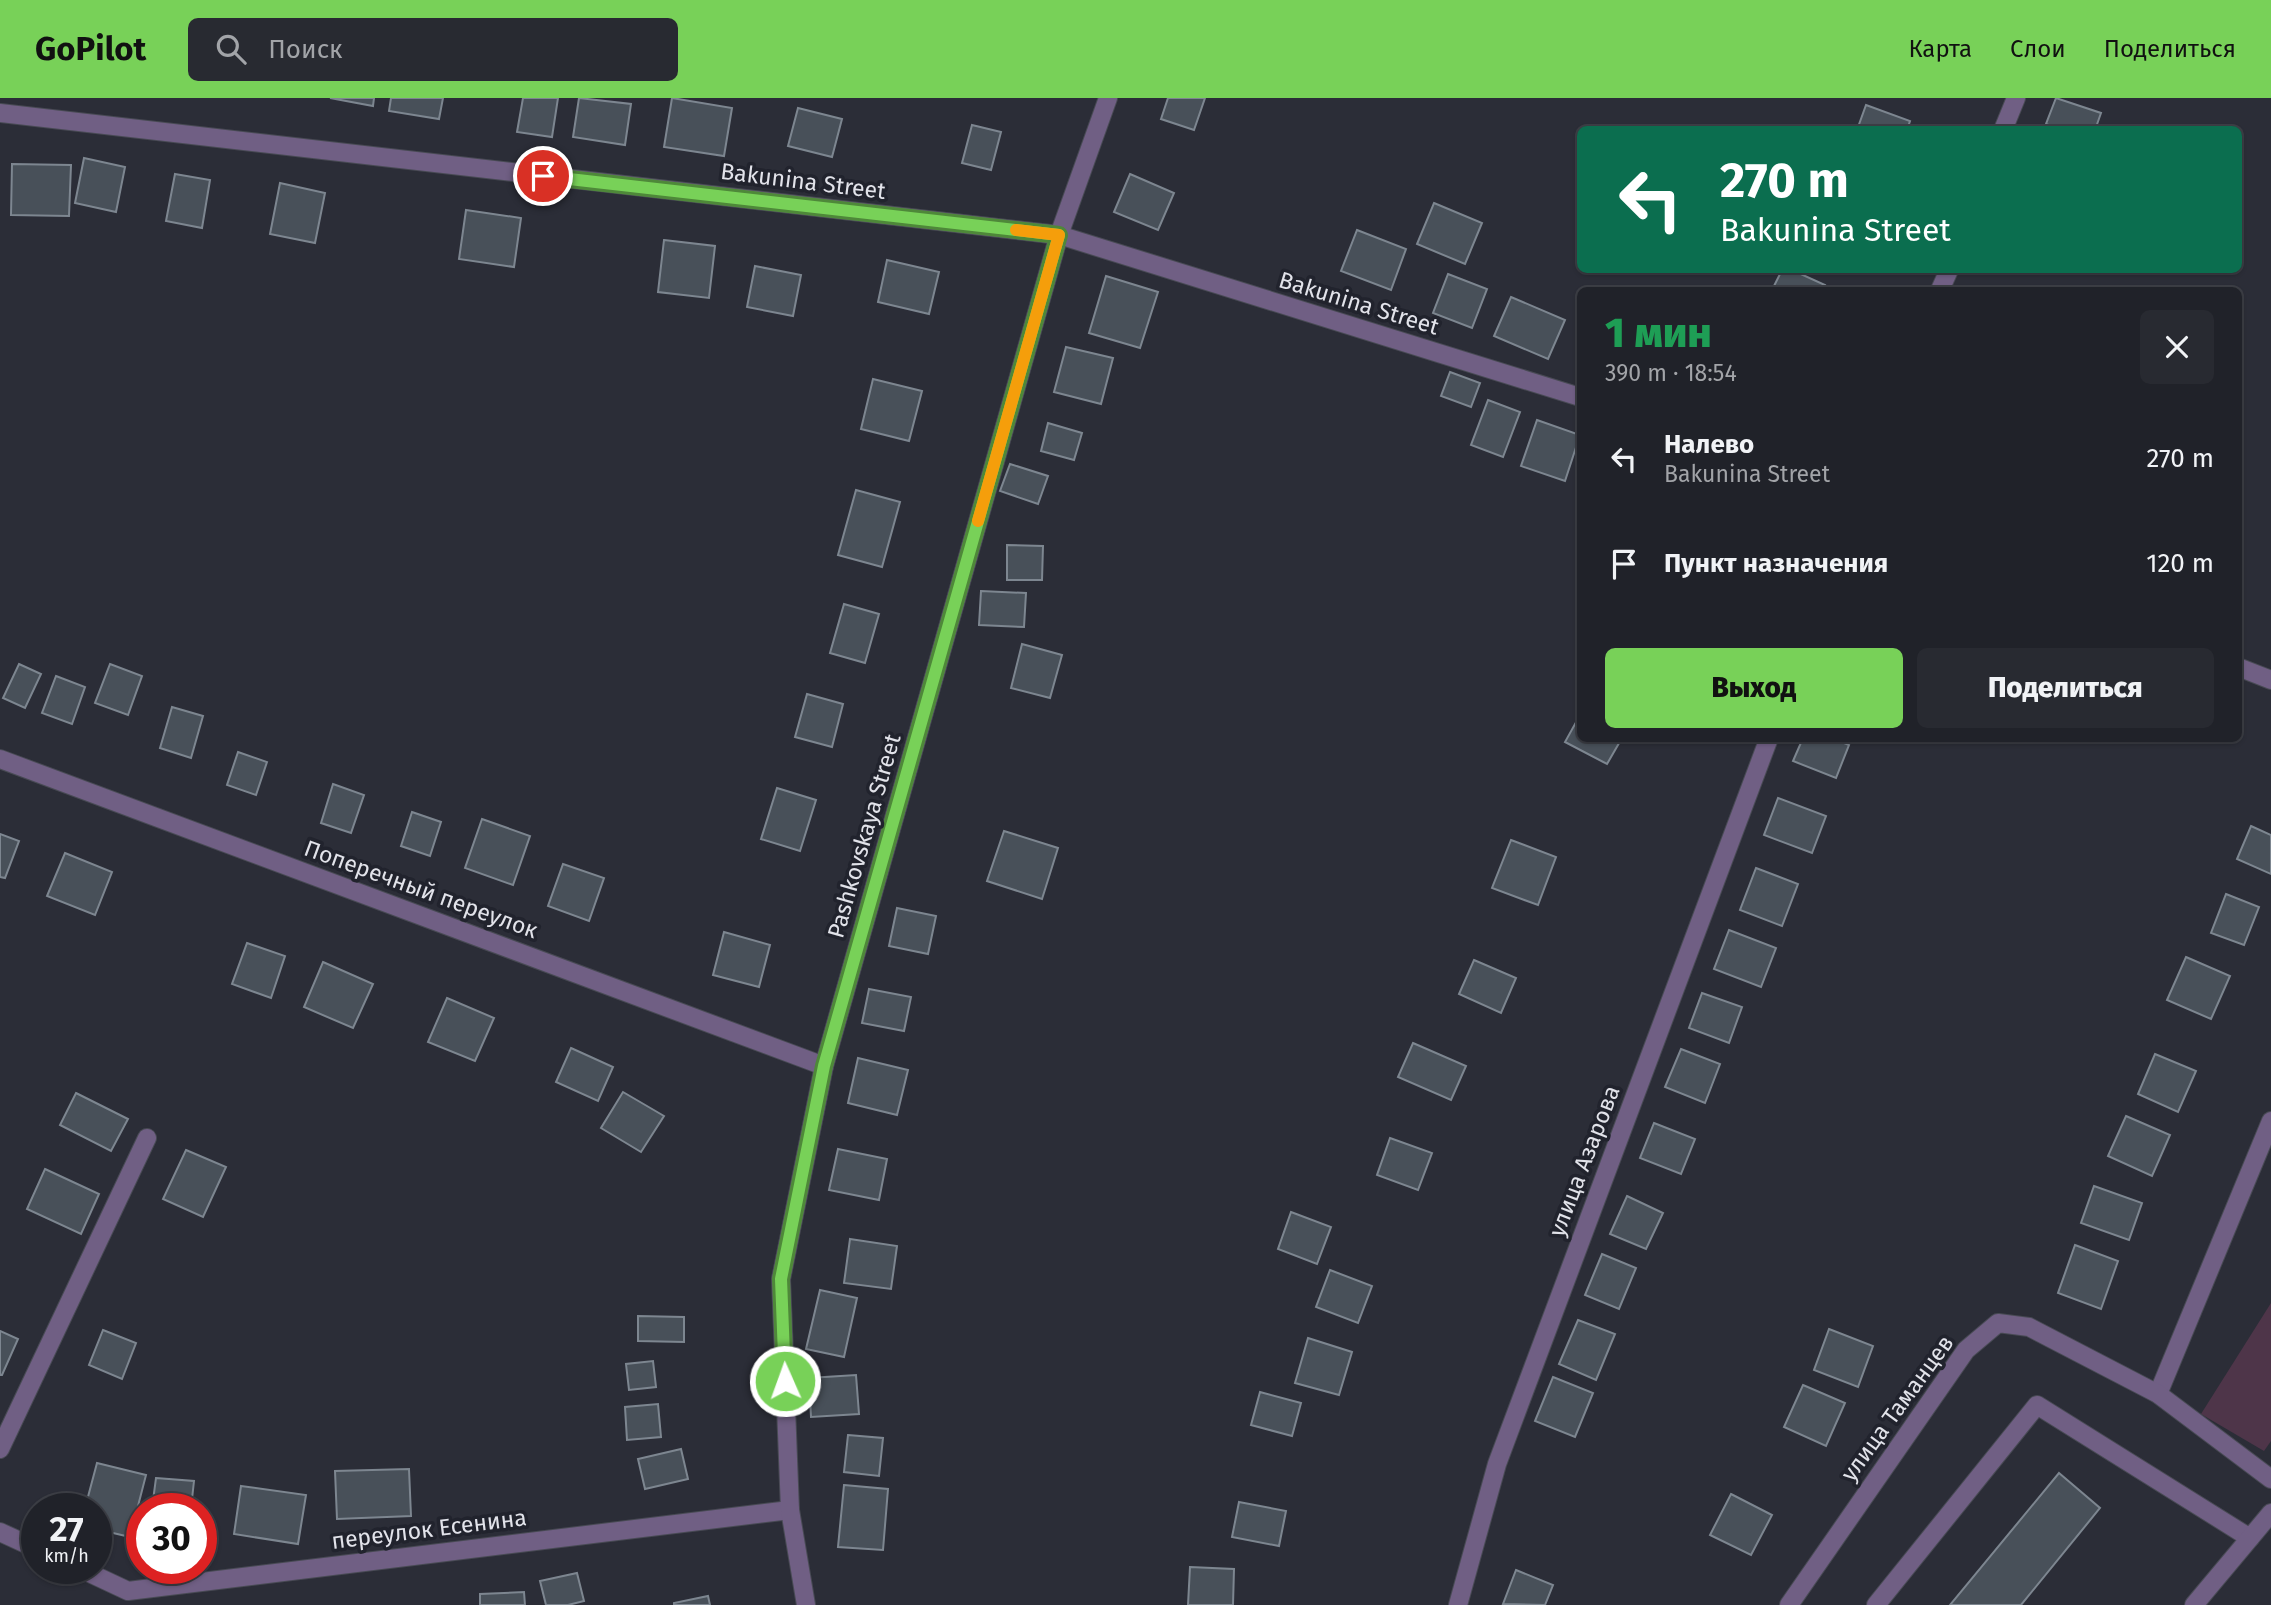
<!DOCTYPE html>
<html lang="ru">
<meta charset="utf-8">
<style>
:root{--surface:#202229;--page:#282a31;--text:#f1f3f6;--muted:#a2a4a8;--line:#3d3f46;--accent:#78d158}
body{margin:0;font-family:"Fira Sans",sans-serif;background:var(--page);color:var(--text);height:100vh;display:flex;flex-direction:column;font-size:26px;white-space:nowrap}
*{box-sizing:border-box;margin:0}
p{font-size:23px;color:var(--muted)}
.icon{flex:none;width:38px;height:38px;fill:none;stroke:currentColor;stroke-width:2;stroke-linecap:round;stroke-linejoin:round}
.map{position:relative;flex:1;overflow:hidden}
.drawer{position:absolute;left:1577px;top:189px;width:665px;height:455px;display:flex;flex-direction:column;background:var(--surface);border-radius:10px;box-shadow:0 2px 5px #0004,0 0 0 2px var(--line)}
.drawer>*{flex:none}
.hud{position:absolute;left:1577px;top:28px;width:665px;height:147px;border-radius:10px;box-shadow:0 2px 5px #0004,0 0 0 2px var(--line);background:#0b6e4f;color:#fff;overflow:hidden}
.speed{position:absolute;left:21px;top:1395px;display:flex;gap:14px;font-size:35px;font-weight:700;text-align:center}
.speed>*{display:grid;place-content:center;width:91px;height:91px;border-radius:50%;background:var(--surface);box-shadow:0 2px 5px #0004,0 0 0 2px var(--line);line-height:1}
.speed small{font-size:18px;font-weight:400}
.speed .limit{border:10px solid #d22;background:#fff;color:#111}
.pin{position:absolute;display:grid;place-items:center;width:60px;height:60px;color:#fff;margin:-30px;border:4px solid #fff;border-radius:50%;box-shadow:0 2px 7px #0007}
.me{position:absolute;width:77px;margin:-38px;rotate:358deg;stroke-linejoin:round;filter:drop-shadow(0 0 5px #0008)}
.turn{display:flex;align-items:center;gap:24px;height:147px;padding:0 28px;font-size:32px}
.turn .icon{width:91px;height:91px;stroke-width:2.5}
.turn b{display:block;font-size:49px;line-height:60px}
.round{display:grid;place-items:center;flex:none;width:74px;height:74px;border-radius:10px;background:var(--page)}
.headline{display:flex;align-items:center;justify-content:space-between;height:119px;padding:0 28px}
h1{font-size:42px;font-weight:800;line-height:52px;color:#1e9e55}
.cta{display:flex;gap:14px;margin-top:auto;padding:14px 28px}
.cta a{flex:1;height:80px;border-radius:10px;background:var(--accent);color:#111;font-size:28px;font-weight:800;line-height:80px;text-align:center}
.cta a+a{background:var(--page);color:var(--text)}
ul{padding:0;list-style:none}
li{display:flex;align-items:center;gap:21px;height:105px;padding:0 28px}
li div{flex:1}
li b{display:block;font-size:26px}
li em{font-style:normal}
header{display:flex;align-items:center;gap:42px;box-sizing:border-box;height:98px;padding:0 35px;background:var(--accent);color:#111}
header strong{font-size:33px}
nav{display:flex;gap:38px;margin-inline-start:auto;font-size:24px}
.search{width:490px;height:63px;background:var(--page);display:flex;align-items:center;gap:18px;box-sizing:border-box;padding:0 24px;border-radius:10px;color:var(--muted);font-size:26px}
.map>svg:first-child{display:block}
.green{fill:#4e3549}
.building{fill:#485059;stroke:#7d8690;stroke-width:2}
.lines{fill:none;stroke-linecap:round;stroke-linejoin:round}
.minor-casing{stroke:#484a54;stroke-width:20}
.minor{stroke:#705f84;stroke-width:18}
.route-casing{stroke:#4e8839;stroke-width:18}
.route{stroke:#78d158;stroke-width:12}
.slow{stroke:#f59e0b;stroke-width:12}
.labels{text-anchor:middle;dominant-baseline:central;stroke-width:7;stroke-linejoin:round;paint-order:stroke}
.street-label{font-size:23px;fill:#e2e3ea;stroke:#21232d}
</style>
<header>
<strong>GoPilot</strong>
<div class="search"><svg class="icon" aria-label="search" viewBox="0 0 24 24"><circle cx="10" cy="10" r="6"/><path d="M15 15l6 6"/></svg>Поиск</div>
<nav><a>Карта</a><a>Слои</a><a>Поделиться</a></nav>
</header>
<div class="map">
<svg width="2271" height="1507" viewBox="0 0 2271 1507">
<rect width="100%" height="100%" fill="#2b2d37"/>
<!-- green -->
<path class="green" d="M 2271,1205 L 2271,1343 L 2264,1353 L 2201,1316 Z"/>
<!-- building -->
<g class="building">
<path d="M 330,0 L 374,0 L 373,8 Z"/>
<path d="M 391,0 L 443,0 L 439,21 L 389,13 Z"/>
<path d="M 523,0 L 558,0 L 552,39 L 517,34 Z"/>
<path d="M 579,0 L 631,6 L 625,47 L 573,39 Z"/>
<path d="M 672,0 L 732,10 L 724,58 L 664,49 Z"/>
<path d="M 1168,0 L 1205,0 L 1194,32 L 1161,21 Z"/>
<path d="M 2056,0 L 2101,15 L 2095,32 L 2062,32 L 2046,26 Z"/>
<path d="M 1866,7 L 1910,23 L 1907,32 L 1857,32 Z"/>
<path d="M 798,10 L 842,21 L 832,59 L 788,48 Z"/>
<path d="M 972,27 L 1001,34 L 991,72 L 962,65 Z"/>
<path d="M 84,60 L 125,69 L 116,114 L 75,105 Z"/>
<path d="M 12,66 L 71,67 L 69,118 L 11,117 Z"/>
<path d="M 175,76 L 210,82 L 202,130 L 166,123 Z"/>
<path d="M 1130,76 L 1174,95 L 1158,132 L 1114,114 Z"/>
<path d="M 280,85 L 325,95 L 315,145 L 270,136 Z"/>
<path d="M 1434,105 L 1482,125 L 1465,166 L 1417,146 Z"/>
<path d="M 466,112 L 521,120 L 514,169 L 459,161 Z"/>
<path d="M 1357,132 L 1406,151 L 1391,192 L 1341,173 Z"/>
<path d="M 664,142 L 715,148 L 709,200 L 658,194 Z"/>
<path d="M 887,162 L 939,174 L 929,216 L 878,204 Z"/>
<path d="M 755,168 L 801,177 L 793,218 L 747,209 Z"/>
<path d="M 1782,172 L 1792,172 L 1825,187 L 1823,192 L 1772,192 Z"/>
<path d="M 1448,176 L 1487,191 L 1472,230 L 1433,215 Z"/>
<path d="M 1106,178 L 1158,194 L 1140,250 L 1089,235 Z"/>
<path d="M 1511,199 L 1565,222 L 1548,261 L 1494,238 Z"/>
<path d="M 1066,249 L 1113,260 L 1101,306 L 1054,294 Z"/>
<path d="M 1450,274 L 1480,285 L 1471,309 L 1441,298 Z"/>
<path d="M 873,281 L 922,293 L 909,343 L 861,331 Z"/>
<path d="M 1488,302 L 1520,314 L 1503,359 L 1471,347 Z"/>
<path d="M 1537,322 L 1580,337 L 1565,383 L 1521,368 Z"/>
<path d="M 1048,325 L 1082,335 L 1074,362 L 1041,353 Z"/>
<path d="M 1010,366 L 1048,378 L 1038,406 L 1000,393 Z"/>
<path d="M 856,392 L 900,404 L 882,469 L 838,457 Z"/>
<path d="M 1007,447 L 1043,448 L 1042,482 L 1007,482 Z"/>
<path d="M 981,493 L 1026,495 L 1024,529 L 979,527 Z"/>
<path d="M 844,506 L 879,516 L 865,565 L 830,555 Z"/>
<path d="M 1022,546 L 1062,557 L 1050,600 L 1011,590 Z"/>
<path d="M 19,566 L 41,576 L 25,610 L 3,600 Z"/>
<path d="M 110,566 L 142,578 L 128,617 L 95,605 Z"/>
<path d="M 56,578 L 85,589 L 72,626 L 42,615 Z"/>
<path d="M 807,596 L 843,606 L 832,649 L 795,639 Z"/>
<path d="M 172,609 L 203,618 L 191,660 L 160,650 Z"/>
<path d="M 1580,617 L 1580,640 L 1622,640 L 1607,666 L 1565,644 Z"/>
<path d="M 1803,640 L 1832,640 L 1849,647 L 1836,680 L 1793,663 Z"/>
<path d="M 238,654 L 267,664 L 256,697 L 227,687 Z"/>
<path d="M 333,686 L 364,697 L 351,735 L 321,725 Z"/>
<path d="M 777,690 L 816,702 L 800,753 L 761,741 Z"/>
<path d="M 1778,700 L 1826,718 L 1812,755 L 1764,737 Z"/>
<path d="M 412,714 L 441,724 L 430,758 L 401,748 Z"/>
<path d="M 482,721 L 530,738 L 513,787 L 465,770 Z"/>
<path d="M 2251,728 L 2271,737 L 2271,776 L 2237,761 Z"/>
<path d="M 1004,733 L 1058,750 L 1042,801 L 987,783 Z"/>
<path d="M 0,736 L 19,743 L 5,780 L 0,779 Z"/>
<path d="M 1511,742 L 1556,759 L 1538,807 L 1492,790 Z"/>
<path d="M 65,755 L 112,774 L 95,817 L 47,798 Z"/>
<path d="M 563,766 L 604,780 L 589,823 L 548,808 Z"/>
<path d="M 1756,770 L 1798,786 L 1782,828 L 1740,812 Z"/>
<path d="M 2226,796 L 2259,809 L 2244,847 L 2211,835 Z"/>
<path d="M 897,810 L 936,818 L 928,856 L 889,848 Z"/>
<path d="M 1729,832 L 1776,850 L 1761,889 L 1714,871 Z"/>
<path d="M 724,834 L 770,847 L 759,889 L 713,877 Z"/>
<path d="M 247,845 L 285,858 L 271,900 L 232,886 Z"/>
<path d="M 2186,859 L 2230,878 L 2211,921 L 2167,902 Z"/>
<path d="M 1474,862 L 1516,880 L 1501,915 L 1459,896 Z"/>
<path d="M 323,864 L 373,886 L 353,930 L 304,909 Z"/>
<path d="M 869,891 L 911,899 L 904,933 L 862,925 Z"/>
<path d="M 1702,895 L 1742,909 L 1729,945 L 1689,930 Z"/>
<path d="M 447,900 L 494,920 L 475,963 L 428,944 Z"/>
<path d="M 1413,945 L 1466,968 L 1451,1002 L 1398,979 Z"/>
<path d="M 571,950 L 613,969 L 598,1003 L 556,984 Z"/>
<path d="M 1681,951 L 1720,966 L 1705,1005 L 1665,989 Z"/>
<path d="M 2155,956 L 2196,973 L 2178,1014 L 2138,996 Z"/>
<path d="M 858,960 L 908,972 L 897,1017 L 848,1005 Z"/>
<path d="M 623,994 L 664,1018 L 641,1054 L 601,1030 Z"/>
<path d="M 76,995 L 128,1021 L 111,1053 L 60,1027 Z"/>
<path d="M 2126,1018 L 2170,1037 L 2152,1078 L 2108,1058 Z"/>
<path d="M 1654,1025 L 1695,1041 L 1681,1076 L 1640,1060 Z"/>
<path d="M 1390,1040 L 1432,1055 L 1418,1092 L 1377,1077 Z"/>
<path d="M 838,1051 L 887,1061 L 879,1102 L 829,1092 Z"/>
<path d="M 186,1052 L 226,1069 L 203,1119 L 163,1101 Z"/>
<path d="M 45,1071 L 99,1096 L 81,1136 L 27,1111 Z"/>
<path d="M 2094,1088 L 2142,1105 L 2129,1142 L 2081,1125 Z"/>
<path d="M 1627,1098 L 1663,1115 L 1646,1151 L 1610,1136 Z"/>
<path d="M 1291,1114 L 1331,1129 L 1317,1166 L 1278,1151 Z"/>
<path d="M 850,1141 L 897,1148 L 891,1191 L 844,1185 Z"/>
<path d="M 2075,1147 L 2118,1163 L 2101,1211 L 2058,1195 Z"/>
<path d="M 1602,1156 L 1636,1170 L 1619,1211 L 1585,1197 Z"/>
<path d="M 1330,1172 L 1372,1188 L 1358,1225 L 1316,1209 Z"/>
<path d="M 820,1192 L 857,1200 L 844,1259 L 806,1251 Z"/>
<path d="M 638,1218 L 684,1219 L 684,1244 L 638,1243 Z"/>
<path d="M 1578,1222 L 1615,1236 L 1596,1282 L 1559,1266 Z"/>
<path d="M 1829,1231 L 1873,1248 L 1858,1289 L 1814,1272 Z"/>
<path d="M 103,1232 L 136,1245 L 122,1281 L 89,1267 Z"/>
<path d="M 0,1233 L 18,1241 L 2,1277 L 0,1277 Z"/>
<path d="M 1308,1240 L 1352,1254 L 1339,1297 L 1295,1285 Z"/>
<path d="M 653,1263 L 656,1289 L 629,1292 L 626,1266 Z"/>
<path d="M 856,1277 L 859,1316 L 811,1319 L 809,1280 Z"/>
<path d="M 1553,1279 L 1593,1295 L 1575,1339 L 1535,1323 Z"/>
<path d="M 1803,1287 L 1845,1305 L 1826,1348 L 1784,1329 Z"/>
<path d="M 1260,1294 L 1301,1305 L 1292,1338 L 1251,1327 Z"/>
<path d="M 658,1306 L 661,1339 L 627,1342 L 625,1309 Z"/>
<path d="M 848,1337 L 883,1340 L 879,1378 L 844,1374 Z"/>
<path d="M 681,1351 L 688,1381 L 645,1391 L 638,1361 Z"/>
<path d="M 97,1365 L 146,1377 L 130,1439 L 96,1431 L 96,1410 L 85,1410 Z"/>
<path d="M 409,1371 L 411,1418 L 337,1421 L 335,1373 Z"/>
<path d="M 2059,1375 L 2100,1410 L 2021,1507 L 1950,1507 Z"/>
<path d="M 156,1380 L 194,1383 L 191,1410 L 152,1410 Z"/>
<path d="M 844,1387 L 888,1391 L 883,1452 L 838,1449 Z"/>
<path d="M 241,1388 L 306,1397 L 298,1446 L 234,1436 Z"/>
<path d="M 1731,1396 L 1772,1417 L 1751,1457 L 1710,1437 Z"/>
<path d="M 1239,1404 L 1286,1413 L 1279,1448 L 1232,1439 Z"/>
<path d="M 1190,1469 L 1234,1471 L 1233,1507 L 1188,1507 Z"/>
<path d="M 1516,1472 L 1553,1487 L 1545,1507 L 1503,1506 Z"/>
<path d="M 577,1475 L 584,1503 L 568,1507 L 546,1507 L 540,1483 Z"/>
<path d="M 524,1494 L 525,1507 L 480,1507 L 480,1496 Z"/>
<path d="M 708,1498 L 710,1507 L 674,1507 L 674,1505 Z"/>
</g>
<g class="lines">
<defs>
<g id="minor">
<path d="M 0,15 L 1059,137 L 1580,299"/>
<path d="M 2003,32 L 2016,0"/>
<path d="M 1940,192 L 1949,172"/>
<path d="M 2238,569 L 2271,582"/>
<path d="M 0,661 L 824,968"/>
<path d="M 2158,1296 L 2271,1023"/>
<path d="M 0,1351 L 147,1040"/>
<path d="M 0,1434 L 37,1451"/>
<path d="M 79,1470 L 128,1493 L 790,1412"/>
<path d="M 806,1507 L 790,1412 L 781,1181 L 824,968 L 1059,137 L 1108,0"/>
<path d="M 1458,1507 L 1497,1366 L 1769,640"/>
<path d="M 1789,1507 L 1966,1252 L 1998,1225 L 2029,1229 L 2158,1296 L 2271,1381"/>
<path d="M 1876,1507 L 2037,1307 L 2250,1440"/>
<path d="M 2194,1507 L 2271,1415"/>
</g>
</defs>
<!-- minor casing -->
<use href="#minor" class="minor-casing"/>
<!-- minor -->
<use href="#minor" class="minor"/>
</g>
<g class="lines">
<defs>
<path id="route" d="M 543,78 L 1059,137 L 824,968 L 781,1181 L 785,1283"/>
</defs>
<!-- route casing -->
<use href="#route" class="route-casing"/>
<!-- route -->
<use href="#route" class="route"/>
<!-- slow -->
<path class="slow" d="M 978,423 L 1059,137 L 1016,132"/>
</g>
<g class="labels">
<!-- street labels -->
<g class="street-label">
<text transform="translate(803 83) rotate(7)">Bakunina Street</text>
<text transform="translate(1359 205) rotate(17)">Bakunina Street</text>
<text transform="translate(864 738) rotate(-74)">Pashkovskaya Street</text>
<text transform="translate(421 791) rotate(20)">Поперечный переулок</text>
<text transform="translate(1584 1063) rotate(-69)">улица Азарова</text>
<text transform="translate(1897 1310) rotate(-54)">улица Таманцев</text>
<text transform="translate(429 1431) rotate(-7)">переулок Есенина</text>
</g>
</g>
</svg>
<div class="speed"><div>27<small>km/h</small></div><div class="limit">30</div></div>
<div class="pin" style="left:543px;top:78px;background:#d93025"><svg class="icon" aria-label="arrive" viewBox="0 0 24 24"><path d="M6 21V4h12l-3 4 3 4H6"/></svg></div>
<svg class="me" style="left:785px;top:1283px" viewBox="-20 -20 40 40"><circle r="17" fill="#78d158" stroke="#fff" stroke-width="3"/><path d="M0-11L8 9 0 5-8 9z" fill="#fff"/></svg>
<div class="hud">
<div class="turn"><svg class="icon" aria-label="left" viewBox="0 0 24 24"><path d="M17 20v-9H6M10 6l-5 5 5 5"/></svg><div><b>270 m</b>Bakunina Street</div></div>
</div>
<section class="drawer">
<div class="headline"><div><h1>1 мин</h1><p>390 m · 18:54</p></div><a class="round"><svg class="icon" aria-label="close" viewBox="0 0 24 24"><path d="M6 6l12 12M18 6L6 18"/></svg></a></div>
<ul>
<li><svg class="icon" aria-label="left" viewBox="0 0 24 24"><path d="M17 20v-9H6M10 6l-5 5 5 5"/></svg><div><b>Налево</b><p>Bakunina Street</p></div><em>270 m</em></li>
<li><svg class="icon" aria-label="arrive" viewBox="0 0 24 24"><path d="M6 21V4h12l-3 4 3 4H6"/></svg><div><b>Пункт назначения</b></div><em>120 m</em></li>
</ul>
<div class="cta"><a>Выход</a><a>Поделиться</a></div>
</section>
</div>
